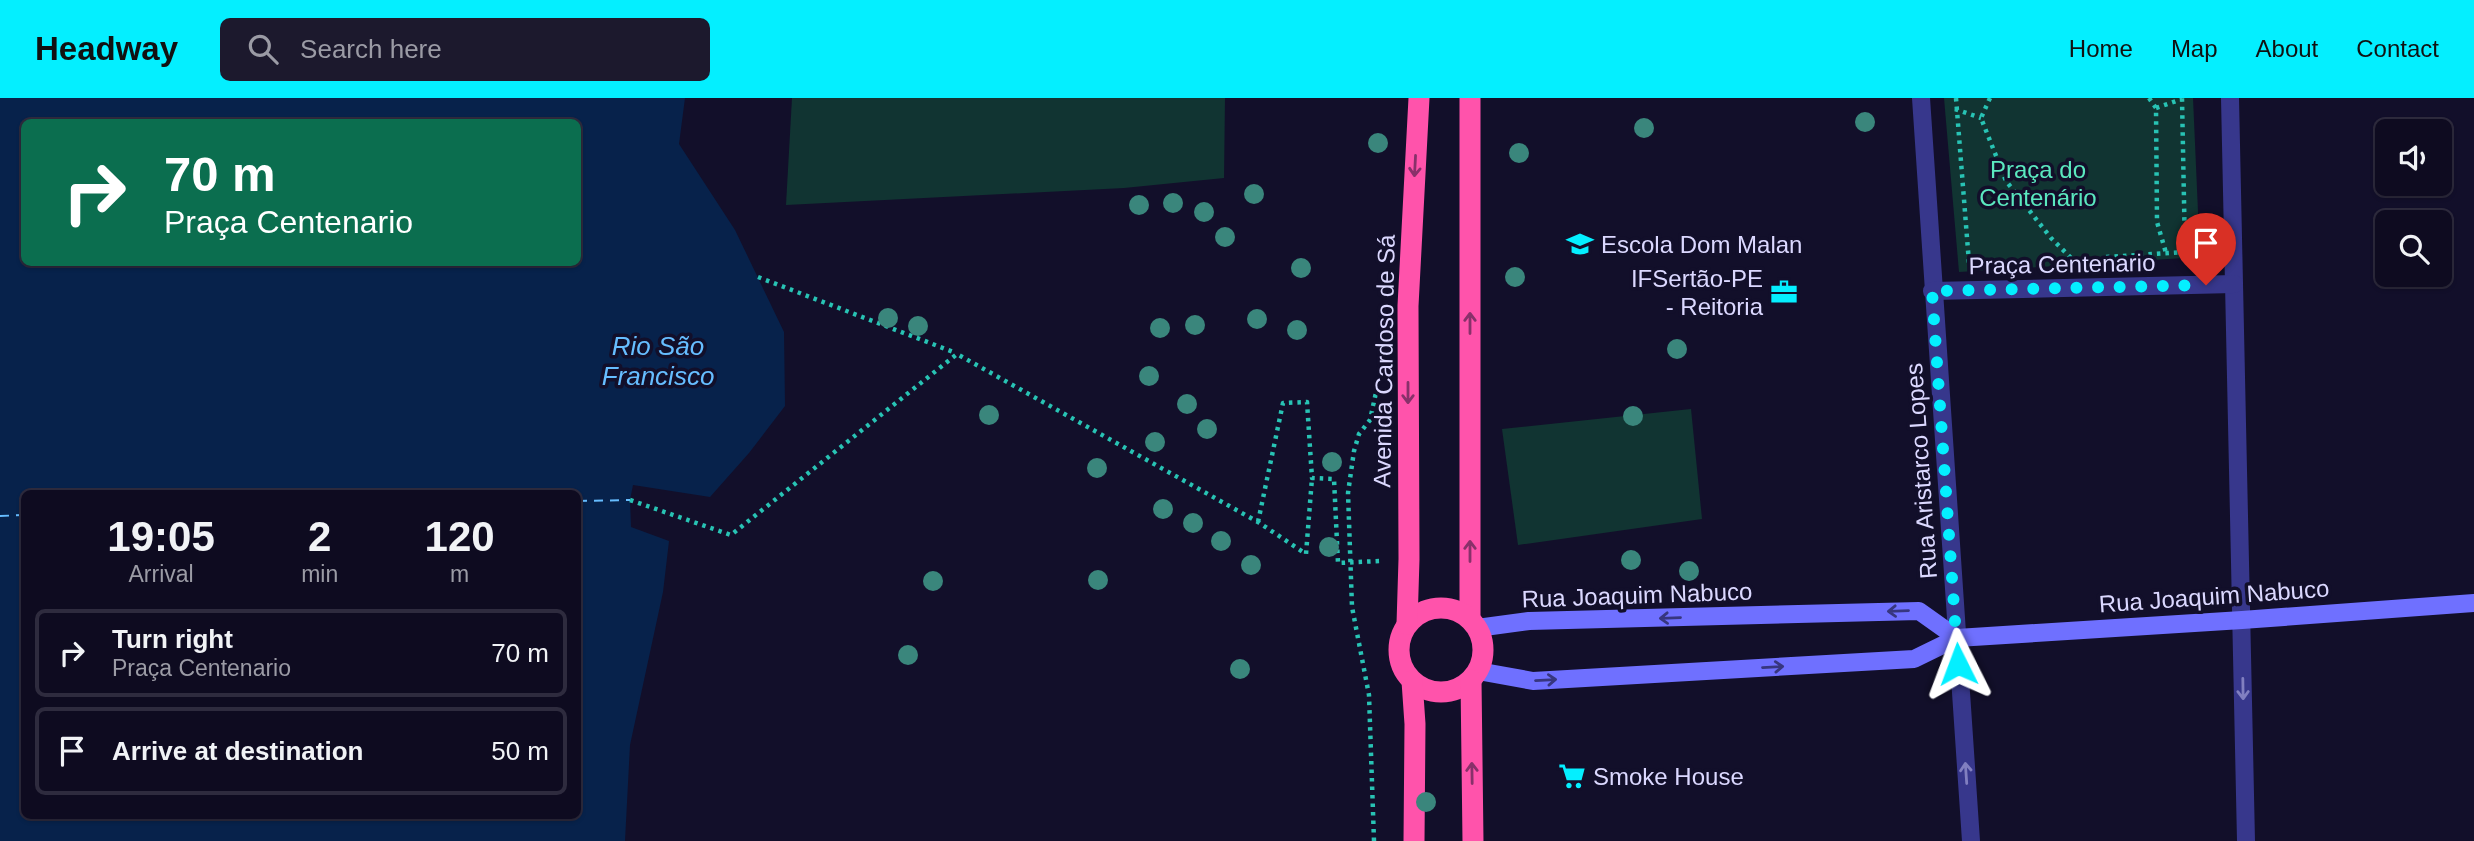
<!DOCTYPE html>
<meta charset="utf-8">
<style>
:root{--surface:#0e0b20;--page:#1c192d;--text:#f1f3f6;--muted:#9b9ba5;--line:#2e2b3e;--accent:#04efff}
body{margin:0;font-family:Arial,sans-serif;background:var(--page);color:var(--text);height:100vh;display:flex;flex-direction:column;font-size:26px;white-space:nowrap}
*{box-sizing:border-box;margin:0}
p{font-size:23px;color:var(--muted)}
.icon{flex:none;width:38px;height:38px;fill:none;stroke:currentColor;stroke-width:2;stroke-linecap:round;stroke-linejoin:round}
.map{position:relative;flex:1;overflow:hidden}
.sheet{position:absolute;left:21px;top:392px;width:560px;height:329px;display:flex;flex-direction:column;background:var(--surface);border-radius:10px;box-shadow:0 2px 5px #0004,0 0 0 2px var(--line)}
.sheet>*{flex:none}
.hud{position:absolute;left:21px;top:21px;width:560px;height:147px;border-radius:10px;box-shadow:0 2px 5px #0004,0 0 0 2px var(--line);background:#0b6e4f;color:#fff;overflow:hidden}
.controls{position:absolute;left:2375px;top:21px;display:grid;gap:14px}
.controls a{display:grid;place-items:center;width:77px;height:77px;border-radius:10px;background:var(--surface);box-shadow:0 2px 5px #0004,0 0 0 2px var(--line);font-size:35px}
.pin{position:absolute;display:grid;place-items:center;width:60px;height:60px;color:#fff;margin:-72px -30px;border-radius:50% 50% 50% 0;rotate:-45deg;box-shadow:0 0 7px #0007}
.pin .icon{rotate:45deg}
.me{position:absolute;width:77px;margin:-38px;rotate:357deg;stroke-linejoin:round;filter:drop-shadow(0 0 5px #0008)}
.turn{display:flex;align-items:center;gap:24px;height:147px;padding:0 28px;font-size:32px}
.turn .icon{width:91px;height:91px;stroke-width:2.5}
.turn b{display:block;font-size:49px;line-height:60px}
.eta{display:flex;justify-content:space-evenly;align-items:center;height:119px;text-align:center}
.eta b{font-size:42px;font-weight:700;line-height:49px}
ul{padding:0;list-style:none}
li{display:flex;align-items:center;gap:21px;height:88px;margin:0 14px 10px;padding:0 14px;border:4px solid var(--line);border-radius:10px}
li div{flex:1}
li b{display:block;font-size:26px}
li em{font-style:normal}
header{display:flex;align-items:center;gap:42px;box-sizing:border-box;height:98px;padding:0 35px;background:var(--accent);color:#111}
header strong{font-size:33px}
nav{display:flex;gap:38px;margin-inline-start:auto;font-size:24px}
.search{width:490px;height:63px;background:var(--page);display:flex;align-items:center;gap:18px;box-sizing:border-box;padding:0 24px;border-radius:10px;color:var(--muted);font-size:26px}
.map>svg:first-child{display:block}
.green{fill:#113432}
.water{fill:#07224b;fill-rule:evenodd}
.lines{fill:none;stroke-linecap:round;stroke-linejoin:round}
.ferry{stroke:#66bdff;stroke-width:2;stroke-dasharray:9 7;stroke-linecap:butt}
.path{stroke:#28c3b4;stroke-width:4.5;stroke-dasharray:3.5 5;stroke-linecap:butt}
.street{stroke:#37378c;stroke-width:18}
.secondary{stroke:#6f70ff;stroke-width:18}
.highway{stroke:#ff53ab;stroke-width:21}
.tree{fill:#3a867c}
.oneway{stroke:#88316a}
.oneway2{stroke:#37367f}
.oneway3{stroke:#817fc0}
.route{stroke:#04efff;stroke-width:12;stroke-dasharray:0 21.6}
.labels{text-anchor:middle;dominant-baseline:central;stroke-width:7;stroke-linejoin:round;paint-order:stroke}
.park-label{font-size:24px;fill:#5be8bf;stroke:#120f2a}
.poi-label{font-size:24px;fill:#dbd8ff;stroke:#120f2a;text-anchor:start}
.street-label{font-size:24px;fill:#dbd8ff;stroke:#120f2a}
.water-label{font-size:26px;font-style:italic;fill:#66bdff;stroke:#120f2a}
</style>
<header>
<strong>Headway</strong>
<div class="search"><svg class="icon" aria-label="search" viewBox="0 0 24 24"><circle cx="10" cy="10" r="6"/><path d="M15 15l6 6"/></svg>Search here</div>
<nav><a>Home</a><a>Map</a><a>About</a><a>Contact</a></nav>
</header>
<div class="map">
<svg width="2474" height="743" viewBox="0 0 2474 743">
<rect width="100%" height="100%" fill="#120f2a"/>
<!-- green -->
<g class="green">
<path d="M 792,0 L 1225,0 L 1224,80 L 1124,90 L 786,107 Z"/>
<path d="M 1944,0 L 2193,0 L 2200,159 L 1959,174 Z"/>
<path d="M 1691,311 L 1702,421 L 1518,447 L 1502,331 Z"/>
</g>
<!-- water -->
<path class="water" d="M 0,0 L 685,0 L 679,46 L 735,132 L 784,234 L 785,308 L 749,355 L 710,399 L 633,387 L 630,402 L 631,429 L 669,443 L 663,494 L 630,647 L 625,743 L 0,743 ZM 24,24 L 578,24 L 578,164 L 24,164 ZM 24,396 L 578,396 L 578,718 L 24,718 Z"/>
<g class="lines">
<!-- ferry -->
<g class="ferry">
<path d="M 578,403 L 630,402"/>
<path d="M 0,418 L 24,417"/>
</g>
<!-- path -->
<g class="path">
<path d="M 1956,0 L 1969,165"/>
<path d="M 1990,0 L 1981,20 L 2006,83 L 2051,140 L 2071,160"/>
<path d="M 2149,0 L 2156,10 L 2157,124 L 2166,155"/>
<path d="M 2156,10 L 2182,1"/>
<path d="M 1955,11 L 1981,20"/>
<path d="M 2106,159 L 2185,154 L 2182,0"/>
<path d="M 758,179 L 956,255"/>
<path d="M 630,402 L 731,437 L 957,256 L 1258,424 L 1306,456 L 1312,380"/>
<path d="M 1258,424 L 1283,305 L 1307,304 L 1312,380 L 1334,381 L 1338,465 L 1380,463"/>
<path d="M 1374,743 L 1369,597 L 1352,509 L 1348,395 L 1354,353 L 1359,336 L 1370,322 L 1377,290"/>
</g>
<!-- street -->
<g class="street">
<path d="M 1921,0 L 1971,743"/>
<path d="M 2230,0 L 2246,743"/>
<path d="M 1932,193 L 2234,186"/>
</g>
<!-- secondary -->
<g class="secondary">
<path d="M 1477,530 L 1529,523 L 1919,513 L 1957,540"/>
<path d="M 1478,573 L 1533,583 L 1914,561 L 1957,540 L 2242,522 L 2474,505"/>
</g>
<!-- highway -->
<g class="highway">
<path d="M 1470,0 L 1470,521"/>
<circle cx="1441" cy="552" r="42"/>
<path d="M 1407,526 L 1409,461 L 1408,208 L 1419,0"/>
<path d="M 1471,582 L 1473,743"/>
<path d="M 1412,583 L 1415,626 L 1414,743"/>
</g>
</g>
<!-- trees -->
<g class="tree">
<circle cx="1865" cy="24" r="10"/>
<circle cx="1644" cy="30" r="10"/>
<circle cx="1378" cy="45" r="10"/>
<circle cx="1519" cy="55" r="10"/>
<circle cx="1254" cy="96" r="10"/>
<circle cx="1173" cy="105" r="10"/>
<circle cx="1139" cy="107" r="10"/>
<circle cx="1204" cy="114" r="10"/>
<circle cx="1225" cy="139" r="10"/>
<circle cx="1301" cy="170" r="10"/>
<circle cx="1515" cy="179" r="10"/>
<circle cx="888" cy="220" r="10"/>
<circle cx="1257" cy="221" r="10"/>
<circle cx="1195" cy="227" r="10"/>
<circle cx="918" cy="228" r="10"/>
<circle cx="1160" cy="230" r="10"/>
<circle cx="1297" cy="232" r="10"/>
<circle cx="1677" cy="251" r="10"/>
<circle cx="1149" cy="278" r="10"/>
<circle cx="1187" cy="306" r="10"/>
<circle cx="989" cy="317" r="10"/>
<circle cx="1633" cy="318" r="10"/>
<circle cx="1207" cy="331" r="10"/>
<circle cx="1155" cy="344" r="10"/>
<circle cx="1332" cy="364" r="10"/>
<circle cx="1097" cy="370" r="10"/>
<circle cx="1163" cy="411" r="10"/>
<circle cx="1193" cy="425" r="10"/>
<circle cx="1221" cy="443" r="10"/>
<circle cx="1329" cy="449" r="10"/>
<circle cx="1631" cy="462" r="10"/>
<circle cx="1251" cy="467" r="10"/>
<circle cx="1689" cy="473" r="10"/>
<circle cx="1098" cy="482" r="10"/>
<circle cx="933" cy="483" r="10"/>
<circle cx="908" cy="557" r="10"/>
<circle cx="1240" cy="571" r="10"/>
<circle cx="1426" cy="704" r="10"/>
</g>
<!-- one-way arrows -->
<defs><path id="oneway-shaft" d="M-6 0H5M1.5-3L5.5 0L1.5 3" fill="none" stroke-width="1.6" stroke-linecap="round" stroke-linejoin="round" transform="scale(1.75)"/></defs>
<g class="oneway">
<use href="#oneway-shaft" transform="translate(1415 68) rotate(93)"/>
<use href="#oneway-shaft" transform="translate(1470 225) rotate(-90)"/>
<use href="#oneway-shaft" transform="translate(1408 295) rotate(90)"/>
<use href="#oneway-shaft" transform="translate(1470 453) rotate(-90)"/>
<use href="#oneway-shaft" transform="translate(1472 675) rotate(-91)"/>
</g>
<g class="oneway2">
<use href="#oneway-shaft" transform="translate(1898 513) rotate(178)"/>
<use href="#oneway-shaft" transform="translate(1670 520) rotate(178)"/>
<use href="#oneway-shaft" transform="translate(1773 569) rotate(-3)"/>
<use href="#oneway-shaft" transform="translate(1546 582) rotate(-3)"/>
</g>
<g class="oneway3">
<use href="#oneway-shaft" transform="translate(2243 591) rotate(89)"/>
<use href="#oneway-shaft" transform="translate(1966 675) rotate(-94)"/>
</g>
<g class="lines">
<!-- route -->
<path class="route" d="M 1958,566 L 1932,193 L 2206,187"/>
</g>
<!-- icons -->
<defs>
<symbol id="school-bare" viewBox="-9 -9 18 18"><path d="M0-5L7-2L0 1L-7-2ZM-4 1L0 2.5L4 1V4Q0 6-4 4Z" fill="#04efff" stroke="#120f2a" stroke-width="2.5" paint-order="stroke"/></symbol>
<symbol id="office-bare" viewBox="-9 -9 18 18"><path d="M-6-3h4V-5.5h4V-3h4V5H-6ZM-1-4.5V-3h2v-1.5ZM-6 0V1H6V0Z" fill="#04efff" stroke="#120f2a" stroke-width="2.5" paint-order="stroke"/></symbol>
<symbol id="supermarket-bare" viewBox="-9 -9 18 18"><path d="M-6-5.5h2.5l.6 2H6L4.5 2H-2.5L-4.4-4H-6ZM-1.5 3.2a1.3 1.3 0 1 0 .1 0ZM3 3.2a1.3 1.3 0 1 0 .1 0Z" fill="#04efff" stroke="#120f2a" stroke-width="2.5" paint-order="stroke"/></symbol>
</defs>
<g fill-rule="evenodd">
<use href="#school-bare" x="1561" y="127" width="38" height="38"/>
<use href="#office-bare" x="1765" y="175" width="38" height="38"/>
<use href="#supermarket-bare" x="1553" y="659" width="38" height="38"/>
</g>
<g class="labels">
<!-- park labels -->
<g class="park-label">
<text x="2038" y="71">Praça do<tspan x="2038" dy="28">Centenário</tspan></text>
</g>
<!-- poi labels -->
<g class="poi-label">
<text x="1601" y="146">Escola Dom Malan</text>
<text x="1763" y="180" text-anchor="end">IFSertão-PE<tspan x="1763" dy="28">- Reitoria</tspan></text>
<text x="1593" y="678">Smoke House</text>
</g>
<!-- street labels -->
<g class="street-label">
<text transform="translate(2062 166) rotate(-1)">Praça Centenario</text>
<text transform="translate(1384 263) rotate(-89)">Avenida Cardoso de Sá</text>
<text transform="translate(1921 373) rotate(-94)">Rua Aristarco Lopes</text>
<text transform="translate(1637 497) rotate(-2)">Rua Joaquim Nabuco</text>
<text transform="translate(2214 498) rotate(-4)">Rua Joaquim Nabuco</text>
</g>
<!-- water labels -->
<g class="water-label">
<text x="658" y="248">Rio São<tspan x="658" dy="30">Francisco</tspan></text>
</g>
</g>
</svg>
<div class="controls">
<a><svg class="icon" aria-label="sound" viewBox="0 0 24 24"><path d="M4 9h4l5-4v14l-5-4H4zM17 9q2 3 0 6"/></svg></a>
<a><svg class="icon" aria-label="search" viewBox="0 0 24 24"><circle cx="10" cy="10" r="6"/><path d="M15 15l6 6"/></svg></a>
</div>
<div class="pin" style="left:2206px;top:187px;background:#d93025"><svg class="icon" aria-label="arrive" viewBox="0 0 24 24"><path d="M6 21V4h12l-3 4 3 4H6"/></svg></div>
<svg class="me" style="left:1958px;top:566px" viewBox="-20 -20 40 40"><path d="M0-17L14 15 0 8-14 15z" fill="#04efff" stroke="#fff" stroke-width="4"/></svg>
<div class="hud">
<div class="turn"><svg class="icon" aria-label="right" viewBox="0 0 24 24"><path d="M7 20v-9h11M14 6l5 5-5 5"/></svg><div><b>70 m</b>Praça Centenario</div></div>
</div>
<section class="sheet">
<div class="eta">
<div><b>19:05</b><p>Arrival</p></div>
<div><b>2</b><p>min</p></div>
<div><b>120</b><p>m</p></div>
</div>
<ul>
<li><svg class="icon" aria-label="right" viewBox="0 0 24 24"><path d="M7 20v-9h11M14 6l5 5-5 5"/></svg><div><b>Turn right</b><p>Praça Centenario</p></div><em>70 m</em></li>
<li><svg class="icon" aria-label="arrive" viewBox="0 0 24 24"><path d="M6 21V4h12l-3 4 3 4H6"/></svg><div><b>Arrive at destination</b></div><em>50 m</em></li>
</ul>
</section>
</div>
